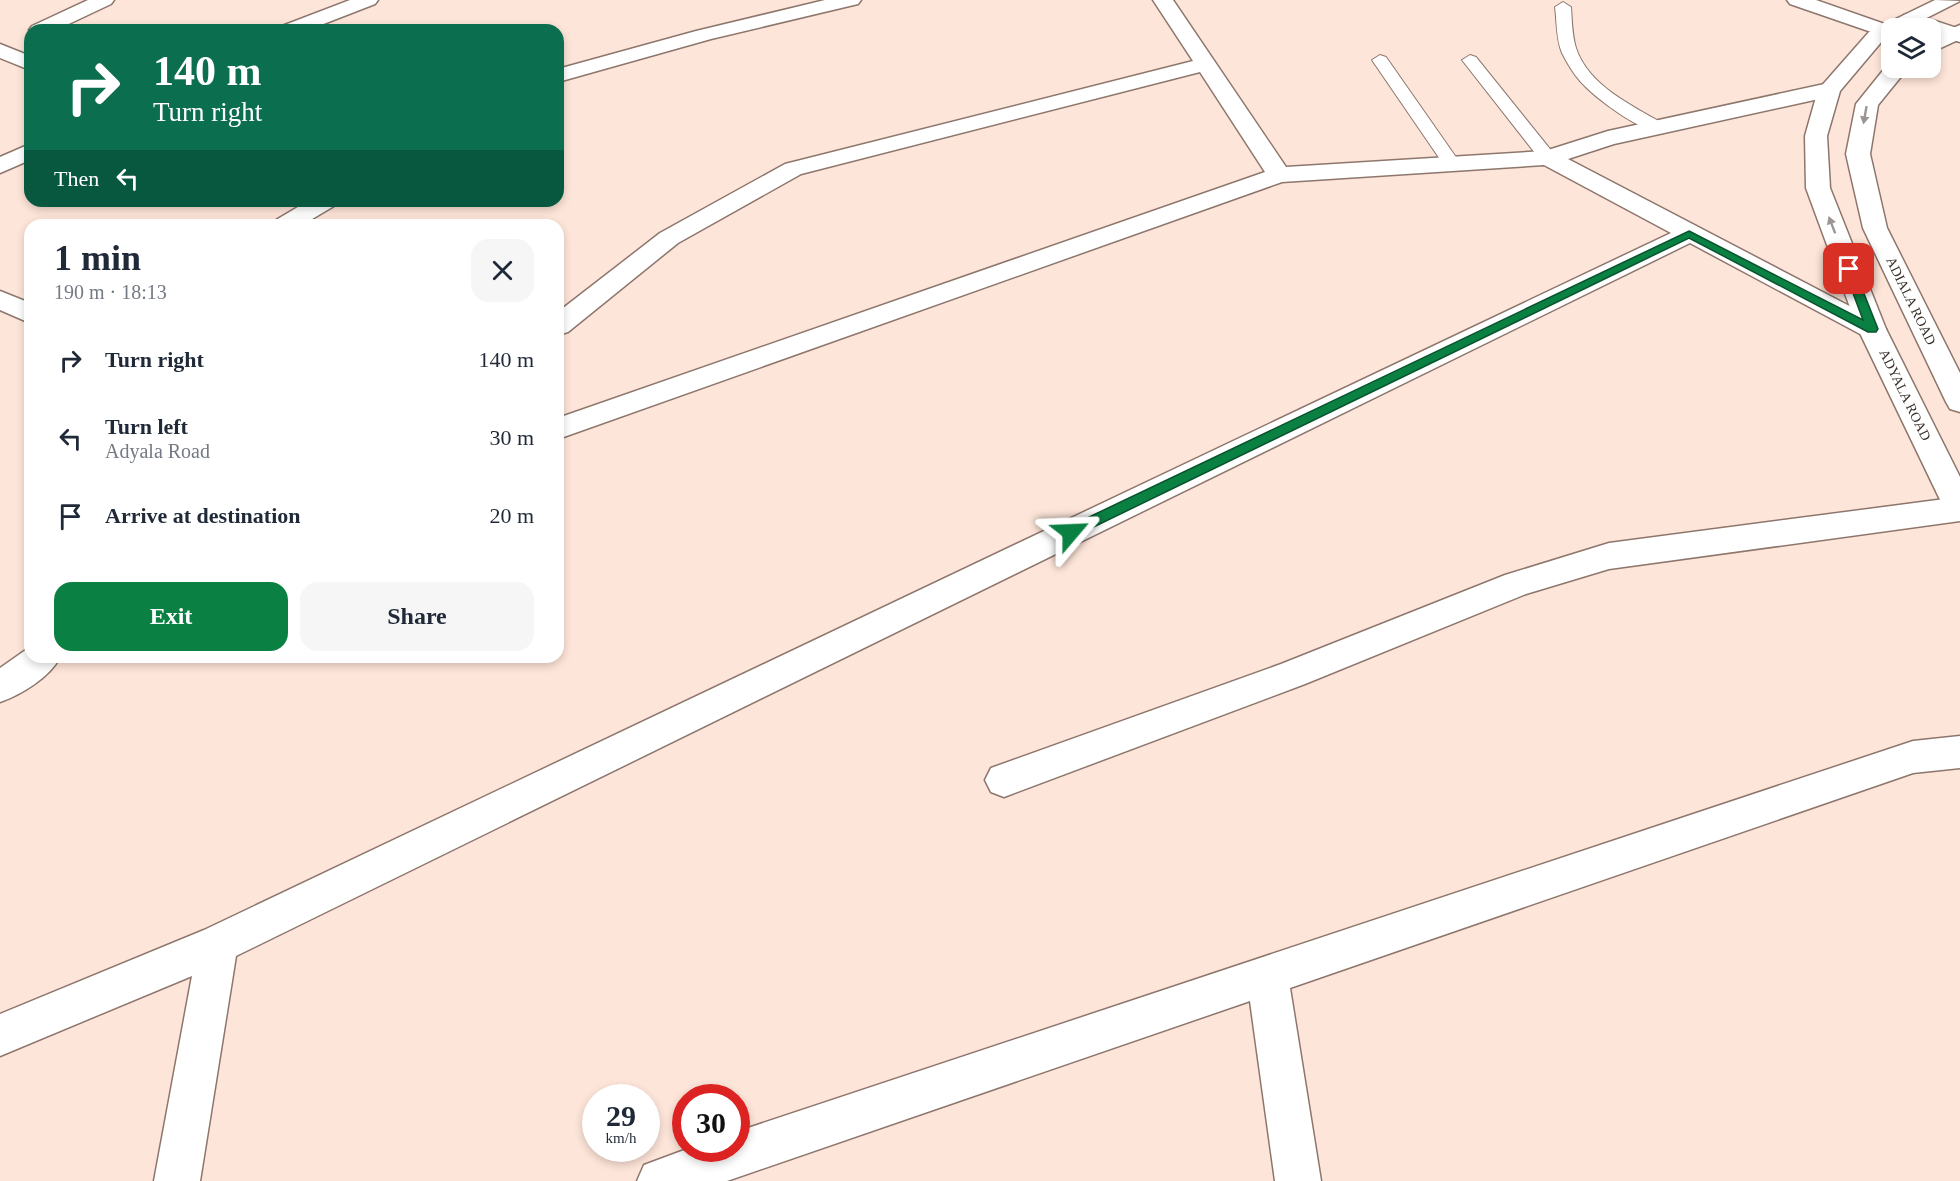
<!DOCTYPE html>
<meta charset="utf-8">
<style>
:root{--surface:#fff;--page:#f6f6f7;--text:#1f2937;--muted:#747a83;--accent:#0b8043}
body{margin:0;font-family:Georgia,serif;background:var(--page);color:var(--text);height:100vh;display:flex;flex-direction:column;font-size:22px;white-space:nowrap}
*{box-sizing:border-box;margin:0}
p{font-size:20px;color:var(--muted)}
.icon{flex:none;width:33px;height:33px;fill:none;stroke:currentColor;stroke-width:2;stroke-linecap:round;stroke-linejoin:round}
.map{position:relative;flex:1;overflow:hidden}
.side{position:absolute;left:24px;top:219px;width:540px;height:444px;display:flex;flex-direction:column;background:var(--surface);border-radius:18px;box-shadow:0 3px 9px #0003}
.side>*{flex:none}
.top-card{position:absolute;left:24px;top:24px;width:540px;height:183px;border-radius:18px;box-shadow:0 3px 9px #0003;background:#0b6e4f;color:#fff;overflow:hidden}
.fabs{position:absolute;left:1881px;top:18px;display:grid;gap:12px}
.fabs a{display:grid;place-items:center;width:60px;height:60px;border-radius:12px;background:var(--surface);box-shadow:0 3px 9px #0003;font-size:30px}
.speed{position:absolute;left:582px;top:1084px;display:flex;gap:12px;font-size:30px;font-weight:700;text-align:center}
.speed>*{display:grid;place-content:center;width:78px;height:78px;border-radius:50%;background:var(--surface);box-shadow:0 3px 9px #0003;line-height:1}
.speed small{font-size:15px;font-weight:400}
.speed .limit{border:9px solid #d22;background:#fff;color:#111}
.pin{position:absolute;display:grid;place-items:center;width:51px;height:51px;color:#fff;margin:-26px;border-radius:12px;box-shadow:0 3px 9px #0006}
.me{position:absolute;width:66px;margin:-33px;rotate:64deg;stroke-linejoin:round;filter:drop-shadow(0 0 4px #0008)}
.turn{display:flex;align-items:center;gap:21px;height:126px;padding:0 30px;font-size:27px}
.turn .icon{width:78px;height:78px;stroke-width:2.5}
.turn b{display:block;font-size:42px;line-height:51px}
.then{display:flex;align-items:center;height:57px;padding:0 30px;background:#0003;gap:12px;font-size:22px}
.round{display:grid;place-items:center;flex:none;width:63px;height:63px;border-radius:18px;background:var(--page)}
.overview{display:flex;align-items:center;justify-content:space-between;height:102px;padding:0 30px}
h1{font-size:36px;font-weight:700;line-height:45px}
.primary-button{display:flex;gap:12px;margin-top:auto;padding:12px 30px}
.primary-button a{flex:1;height:69px;border-radius:18px;background:var(--accent);color:#fff;font-size:24px;font-weight:700;line-height:69px;text-align:center}
.primary-button a+a{background:var(--page);color:var(--text)}
ul{padding:0;list-style:none}
li{display:flex;align-items:center;gap:18px;height:78px;padding:0 30px}
li div{flex:1}
li b{display:block;font-size:22px}
li em{font-style:normal}
.map>svg:first-child{display:block}
.lines{fill:none;stroke-linecap:round;stroke-linejoin:round}
.lane-casing{stroke:#8d766c;stroke-width:2}
.street-casing{stroke:#8d766c;stroke-width:3}
.primary-casing{stroke:#8d766c;stroke-width:3}
.lane{fill:#fff;fill-rule:evenodd}
.street{fill:#fff;fill-rule:evenodd}
.primary{fill:#fff;fill-rule:evenodd}
.oneway{fill:#9b9694}
.route{fill:#0b8043;stroke:#07532c;stroke-width:1.5}
.labels{text-anchor:middle;dominant-baseline:central;stroke-width:5;stroke-linejoin:round;paint-order:stroke}
.far-street-label{font-size:14px;fill:#372e29;stroke:#fff}
</style>
<div class="map">
<svg width="1960" height="1181" viewBox="0 0 1960 1181">
<rect width="100%" height="100%" fill="#fee5d9"/>
<g class="lines">
<defs>
<g id="lane">
<path d="M 1563,2 L 1571,7 C 1572,21 1572,35 1576,48 C 1588,85 1631,105 1662,123 L 1665,127 L 1662,131 C 1643,135 1593,96 1580,81 C 1573,73 1567,63 1562,53 C 1556,39 1557,22 1555,7 Z"/>
<path d="M 1380,55 L 1386,57 L 1458,160 L 1461,164 L 1458,168 L 1446,168 L 1372,60 Z"/>
<path d="M 1470,55 L 1476,57 L 1554,154 L 1557,158 L 1554,162 L 1542,162 L 1462,60 Z"/>
</g>
<g id="street">
<path d="M 88,0 L 114,0 L 111,4 L 56,30 L 29,30 L 32,26 Z"/>
<path d="M 350,0 L 378,0 L 375,4 L 308,30 L 279,30 L 282,26 Z"/>
<path d="M 825,0 L 861,0 L 858,4 L 711,39 L 558,82 L 558,69 L 696,31 Z"/>
<path d="M 1153,0 L 1173,0 L 1286,167 L 1545,151 L 1608,131 L 1829,83 L 1837,85 L 1840,90 L 1837,95 L 1614,144 L 1568,159 L 1882,323 L 1886,329 L 1882,335 L 1872,338 L 1862,335 L 1690,243 L 236,956 L 200,1181 L 154,1181 L 192,976 L 0,1056 L 0,1014 L 204,930 L 1671,233 L 1544,165 L 1282,182 L 558,439 L 558,418 L 1265,172 L 1200,72 L 801,174 L 678,243 L 568,332 L 558,335 L 558,312 L 660,233 L 785,164 L 1193,61 Z"/>
<path d="M 1787,0 L 1816,0 L 1896,28 L 1892,28 L 1892,36 L 1880,35 L 1790,4 Z"/>
<path d="M 1911,13 L 1960,29 L 1960,42 L 1930,33 L 1930,28 C 1920,28 1907,28 1901,19 L 1904,15 Z"/>
<path d="M 0,44 L 30,56 L 30,70 L 0,58 Z"/>
<path d="M 30,144 L 30,160 L 0,173 L 0,157 Z"/>
<path d="M 308,201 L 337,201 L 334,206 L 302,225 L 273,225 L 276,220 Z"/>
<path d="M 0,291 L 30,303 L 30,323 L 0,310 Z"/>
<path d="M 1960,497 L 1960,521 L 1609,569 L 1526,594 L 1305,684 L 1004,797 L 991,792 L 985,780 L 991,768 L 1281,664 L 1505,575 L 1609,543 Z"/>
<path d="M 30,647 L 30,657 L 60,657 C 50,677 21,695 0,702 L 0,668 Z"/>
<path d="M 1960,736 L 1960,768 L 1913,773 L 1290,988 L 1321,1181 L 1275,1181 L 1250,1001 L 727,1181 L 637,1181 L 644,1165 L 687,1149 L 736,1149 L 736,1132 L 1913,741 Z"/>
</g>
<g id="primary">
<path d="M 1935,0 L 1960,1 L 1907,28 L 1892,28 L 1892,37 L 1883,40 L 1840,91 L 1827,136 L 1830,188 L 1886,329 L 1960,477 L 1960,520 L 1949,516 L 1944,508 L 1858,329 L 1806,188 L 1805,136 L 1818,90 L 1869,32 Z"/>
<path d="M 1960,25 L 1960,39 L 1930,53 L 1930,38 Z"/>
<path d="M 1889,63 L 1892,63 L 1892,68 L 1908,68 L 1878,105 L 1870,154 L 1887,228 L 1960,373 L 1960,412 L 1950,409 L 1946,402 L 1863,228 L 1846,154 L 1856,104 Z"/>
</g>
</defs>
<!-- lane casing -->
<use href="#lane" class="lane-casing"/>
<!-- street casing -->
<use href="#street" class="street-casing"/>
<!-- primary casing -->
<use href="#primary" class="primary-casing"/>
<!-- lane -->
<use href="#lane" class="lane"/>
<!-- street -->
<use href="#street" class="street"/>
<!-- primary -->
<use href="#primary" class="primary"/>
</g>
<!-- one-way arrows -->
<defs><path id="oneway-solid" d="M-6-.8H1V-3.2L6.5 0L1 3.2V.8H-6Z" transform="scale(1.5)"/></defs>
<g class="oneway">
<use href="#oneway-solid" transform="translate(1865 115) rotate(100)"/>
<use href="#oneway-solid" transform="translate(1832 225) rotate(-111)"/>
</g>
<!-- route -->
<path class="route" d="M 1689,231 L 1863,320 L 1844,269 L 1845,266 L 1853,266 L 1878,329 L 1876,332 L 1868,332 L 1689,238 L 1075,536 L 1071,537 L 1064,532 L 1066,528 Z"/>
<g class="labels">
<!-- far-street labels -->
<g class="far-street-label">
<text transform="translate(1911 301) rotate(64)">ADIALA ROAD</text>
<text transform="translate(1905 395) rotate(64)">ADYALA ROAD</text>
</g>
</g>
</svg>
<div class="fabs">
<a><svg class="icon" aria-label="layers" viewBox="0 0 24 24"><path d="M12 4l9 5-9 5-9-5zM3 14l9 5 9-5"/></svg></a>
</div>
<div class="speed"><div>29<small>km/h</small></div><div class="limit">30</div></div>
<div class="pin" style="left:1849px;top:269px;background:#d93025"><svg class="icon" aria-label="arrive" viewBox="0 0 24 24"><path d="M6 21V4h12l-3 4 3 4H6"/></svg></div>
<svg class="me" style="left:1071px;top:532px" viewBox="-20 -20 40 40"><path d="M0-17L14 15 0 8-14 15z" fill="#0b8043" stroke="#fff" stroke-width="4"/></svg>
<div class="top-card">
<div class="turn"><svg class="icon" aria-label="right" viewBox="0 0 24 24"><path d="M7 20v-9h11M14 6l5 5-5 5"/></svg><div><b>140 m</b>Turn right</div></div>
<div class="then">Then<svg class="icon" aria-label="left" viewBox="0 0 24 24"><path d="M17 20v-9H6M10 6l-5 5 5 5"/></svg></div>
</div>
<section class="side">
<div class="overview"><div><h1>1 min</h1><p>190 m · 18:13</p></div><a class="round"><svg class="icon" aria-label="close" viewBox="0 0 24 24"><path d="M6 6l12 12M18 6L6 18"/></svg></a></div>
<ul>
<li><svg class="icon" aria-label="right" viewBox="0 0 24 24"><path d="M7 20v-9h11M14 6l5 5-5 5"/></svg><div><b>Turn right</b></div><em>140 m</em></li>
<li><svg class="icon" aria-label="left" viewBox="0 0 24 24"><path d="M17 20v-9H6M10 6l-5 5 5 5"/></svg><div><b>Turn left</b><p>Adyala Road</p></div><em>30 m</em></li>
<li><svg class="icon" aria-label="arrive" viewBox="0 0 24 24"><path d="M6 21V4h12l-3 4 3 4H6"/></svg><div><b>Arrive at destination</b></div><em>20 m</em></li>
</ul>
<div class="primary-button"><a>Exit</a><a>Share</a></div>
</section>
</div>
